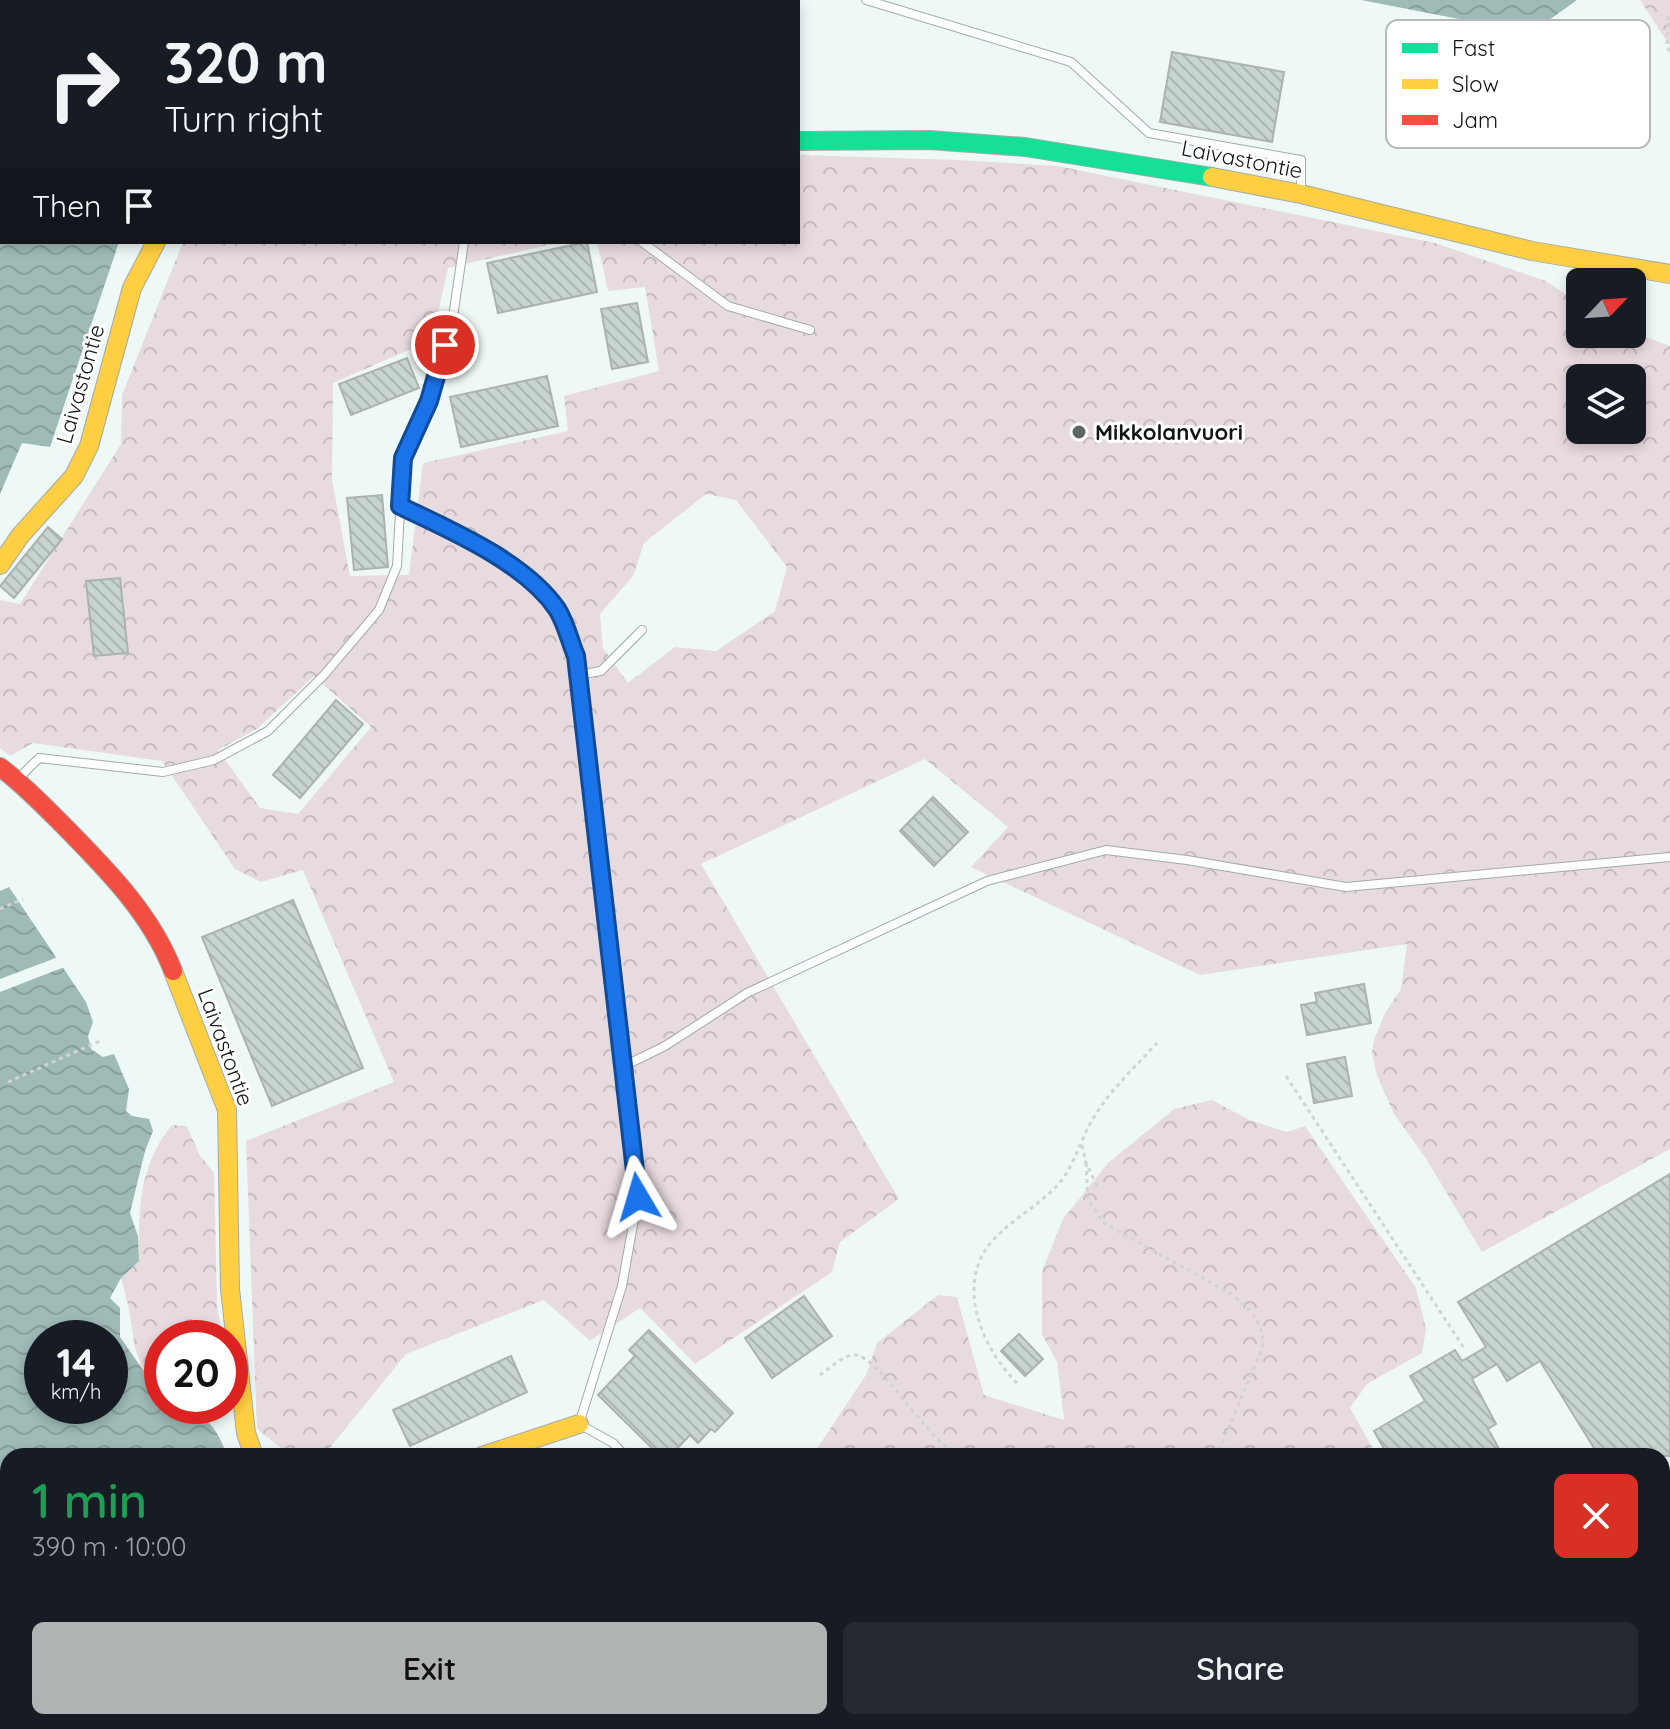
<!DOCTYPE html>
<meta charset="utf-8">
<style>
:root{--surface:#171b24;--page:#242831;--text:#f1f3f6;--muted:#9ea1a6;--accent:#afb3b4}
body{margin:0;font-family:Quicksand,sans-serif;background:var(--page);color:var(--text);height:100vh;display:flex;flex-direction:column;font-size:30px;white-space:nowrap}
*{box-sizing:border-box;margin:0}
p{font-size:26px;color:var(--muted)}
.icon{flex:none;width:44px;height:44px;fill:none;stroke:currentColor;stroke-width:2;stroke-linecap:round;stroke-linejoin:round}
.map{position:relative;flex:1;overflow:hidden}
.sheet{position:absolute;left:0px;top:1448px;width:1670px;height:282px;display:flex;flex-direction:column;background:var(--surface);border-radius:24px 24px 0 0;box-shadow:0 4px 12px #0003}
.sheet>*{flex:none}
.guide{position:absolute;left:0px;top:0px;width:800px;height:244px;box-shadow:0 4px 12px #0003;background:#171b24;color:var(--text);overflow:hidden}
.needle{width:52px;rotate:65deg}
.buttons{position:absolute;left:1566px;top:268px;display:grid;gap:16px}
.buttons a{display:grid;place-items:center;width:80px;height:80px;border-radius:12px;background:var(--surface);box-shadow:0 4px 12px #0003;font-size:40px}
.speed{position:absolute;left:24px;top:1320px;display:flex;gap:16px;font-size:40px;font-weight:700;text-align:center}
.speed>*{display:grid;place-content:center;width:104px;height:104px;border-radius:50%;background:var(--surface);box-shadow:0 4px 12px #0003;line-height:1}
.speed small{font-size:20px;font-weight:400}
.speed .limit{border:12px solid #d22;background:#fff;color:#111}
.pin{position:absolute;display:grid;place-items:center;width:68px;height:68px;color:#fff;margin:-34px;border:4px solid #fff;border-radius:50%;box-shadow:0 2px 8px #0007}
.me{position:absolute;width:88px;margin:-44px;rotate:353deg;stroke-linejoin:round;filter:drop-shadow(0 0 6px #0008)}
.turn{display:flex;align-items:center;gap:28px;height:168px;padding:0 32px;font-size:36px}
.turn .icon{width:104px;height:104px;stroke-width:2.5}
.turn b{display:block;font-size:56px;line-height:68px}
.then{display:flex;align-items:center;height:76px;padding:0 32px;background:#0003;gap:16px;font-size:30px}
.round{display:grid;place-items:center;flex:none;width:84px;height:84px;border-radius:12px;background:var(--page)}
.summary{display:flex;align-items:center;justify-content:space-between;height:136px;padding:0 32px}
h1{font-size:48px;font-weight:600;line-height:60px;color:#1e9e55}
.primary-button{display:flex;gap:16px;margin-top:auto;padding:16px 32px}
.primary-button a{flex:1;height:92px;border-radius:12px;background:var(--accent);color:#111;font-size:32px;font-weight:600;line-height:92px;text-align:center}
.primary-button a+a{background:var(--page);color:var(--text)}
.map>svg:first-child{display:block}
.forest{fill:url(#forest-crowns);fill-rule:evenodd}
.water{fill:url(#water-waves);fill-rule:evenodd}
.pier{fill:#eef9f7}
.building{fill:url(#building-back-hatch);stroke:#abb3b2;stroke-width:2}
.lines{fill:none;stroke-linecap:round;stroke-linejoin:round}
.lane-casing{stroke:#a3aba9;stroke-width:10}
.fast-casing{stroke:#a3aba9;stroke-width:20}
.slow-casing{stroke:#a3aba9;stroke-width:20}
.jam-casing{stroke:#a3aba9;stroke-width:20}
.path{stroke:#d1d4d3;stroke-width:3;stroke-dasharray:4 4;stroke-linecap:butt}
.lane{stroke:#fcfefe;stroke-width:8}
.fast{stroke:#16e098;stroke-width:18}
.slow{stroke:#ffcf43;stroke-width:18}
.jam{stroke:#f24e42;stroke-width:18}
.route-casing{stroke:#114b97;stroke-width:20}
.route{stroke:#1a73e8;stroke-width:14}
.poi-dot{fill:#5e6564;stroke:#fff;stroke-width:3}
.labels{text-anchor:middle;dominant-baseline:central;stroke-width:6;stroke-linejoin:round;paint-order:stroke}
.street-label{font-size:22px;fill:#101615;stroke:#fff}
.poi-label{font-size:22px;font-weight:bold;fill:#101615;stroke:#fff;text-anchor:start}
.key{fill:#fff;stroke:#b7b9b9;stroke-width:2}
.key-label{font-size:22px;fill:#101615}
</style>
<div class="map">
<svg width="1670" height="1729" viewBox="0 0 1670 1729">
<defs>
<pattern id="forest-crowns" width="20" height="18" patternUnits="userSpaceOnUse" patternTransform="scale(2)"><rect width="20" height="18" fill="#e8dbe0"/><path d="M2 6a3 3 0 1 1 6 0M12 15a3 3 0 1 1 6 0" fill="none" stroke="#c6bbbf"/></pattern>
<pattern id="water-waves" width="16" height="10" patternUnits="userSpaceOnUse" patternTransform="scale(2)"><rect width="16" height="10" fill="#9ebbb7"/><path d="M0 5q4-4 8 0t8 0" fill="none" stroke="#87a09c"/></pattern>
<pattern id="building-back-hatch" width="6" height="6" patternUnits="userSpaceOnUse" patternTransform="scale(2)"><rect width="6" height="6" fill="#c8d4d2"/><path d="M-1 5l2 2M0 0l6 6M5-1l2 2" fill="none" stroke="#abb5b3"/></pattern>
</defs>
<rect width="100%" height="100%" fill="#eef9f7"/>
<!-- forest -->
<g class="forest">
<path d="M 1640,0 L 1670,0 L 1670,46 Z"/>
<path d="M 798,155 L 958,160 L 1058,166 L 1435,243 L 1546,281 L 1580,304 L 1580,334 L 1632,332 L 1670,346 L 1670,1149 L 1482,1252 L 1425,1157 L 1394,1114 L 1377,1076 L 1372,1053 L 1374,1040 L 1385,1013 L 1401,989 L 1407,944 L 1200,975 L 971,867 L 1008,827 L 925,759 L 701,864 L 899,1199 L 840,1242 L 832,1272 L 695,1364 L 640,1308 L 590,1341 L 544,1300 L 406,1354 L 328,1450 L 282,1449 L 257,1429 L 246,1141 L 394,1082 L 303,870 L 261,882 L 235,869 L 162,761 L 33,743 L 10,756 L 0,748 L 0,600 L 20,604 L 121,444 L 122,395 L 183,242 L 561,242 L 448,268 L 432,340 L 333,383 L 332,479 L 350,576 L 409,575 L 423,463 L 568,431 L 564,396 L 659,371 L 645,287 L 608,291 L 597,242 L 798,242 ZM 1580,378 L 1632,378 L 1632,430 L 1580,430 ZM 706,494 L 736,500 L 787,567 L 775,611 L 716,651 L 675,647 L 628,683 L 603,648 L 600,614 L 633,576 L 644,543 ZM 314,676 L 371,727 L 298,814 L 260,808 L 218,750 L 257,729 Z"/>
<path d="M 1212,1100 L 1249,1120 L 1287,1132 L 1305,1126 L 1416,1288 L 1426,1329 L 1422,1353 L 1367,1384 L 1350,1408 L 1377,1456 L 812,1456 L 866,1375 L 877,1343 L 938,1295 L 957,1297 L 984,1395 L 1064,1420 L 1057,1362 L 1042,1334 L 1042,1271 L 1063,1219 L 1108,1163 L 1174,1109 Z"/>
<path d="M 172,1125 L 187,1126 L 199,1154 L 214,1173 L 217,1303 L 222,1338 L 162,1338 L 162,1389 L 143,1370 L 135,1348 L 129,1309 L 121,1278 L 139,1261 C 138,1212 139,1164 172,1125 Z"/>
<path d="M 992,1722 L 1276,1722 L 1271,1729 L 997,1729 Z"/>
</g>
<!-- water -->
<g class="water">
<path d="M 0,0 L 100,0 L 2,2 L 2,242 L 119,242 L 50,447 L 22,443 L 0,494 Z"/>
<path d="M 1361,0 L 1577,0 L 1531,33 Z"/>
<path d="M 9,887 L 86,1002 L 93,1022 L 88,1036 L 91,1049 L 103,1057 L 114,1054 L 129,1089 L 126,1111 L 132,1116 L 149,1119 L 153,1131 L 145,1151 L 130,1213 L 138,1236 L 139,1261 L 121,1278 L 110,1298 L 120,1308 L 120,1337 L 143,1370 L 162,1389 L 162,1406 C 198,1406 216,1422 227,1456 L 8,1456 L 8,1722 L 498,1722 L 507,1729 L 0,1729 L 0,891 ZM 42,1338 L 110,1338 L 110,1406 L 42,1406 Z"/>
</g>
<!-- pier -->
<path class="pier" d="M 61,956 L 67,966 L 0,992 L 0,979 Z"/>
<!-- building -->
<g class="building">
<path d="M 1172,52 L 1284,72 L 1272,142 L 1160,122 Z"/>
<path d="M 587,242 L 597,292 L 498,313 L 487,263 Z"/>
<path d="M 637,303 L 648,362 L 612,369 L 601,309 Z"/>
<path d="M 407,358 L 419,388 L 351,415 L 339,384 Z"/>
<path d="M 547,376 L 558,426 L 461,447 L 450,397 Z"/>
<path d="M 382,495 L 388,567 L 354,570 L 347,498 Z"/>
<path d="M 48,527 L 62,539 L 14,598 L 0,586 Z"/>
<path d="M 120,578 L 128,653 L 94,656 L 86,581 Z"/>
<path d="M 336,700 L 363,724 L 300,798 L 273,775 Z"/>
<path d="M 933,797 L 968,832 L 934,866 L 900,831 Z"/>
<path d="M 293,900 L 363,1068 L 272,1106 L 202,937 Z"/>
<path d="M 1364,984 L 1371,1023 L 1307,1035 L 1301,1005 L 1317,1002 L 1315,993 Z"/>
<path d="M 1345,1057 L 1352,1096 L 1314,1103 L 1307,1064 Z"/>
<path d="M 1670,1174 L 1670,1456 L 1599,1456 L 1540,1361 L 1507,1381 L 1497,1364 L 1472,1379 L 1496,1424 L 1488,1429 L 1503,1456 L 1388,1456 L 1374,1431 L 1425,1401 L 1410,1376 L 1455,1350 L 1462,1361 L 1486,1347 L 1458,1302 Z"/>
<path d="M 804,1296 L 832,1336 L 772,1378 L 745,1338 Z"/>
<path d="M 649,1330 L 733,1413 L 715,1432 L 711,1429 L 698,1443 L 690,1435 L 670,1456 L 660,1456 L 598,1395 L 635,1356 L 629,1350 Z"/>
<path d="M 1019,1334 L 1043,1359 L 1025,1376 L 1001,1351 Z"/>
<path d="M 511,1356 L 527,1392 L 410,1446 L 393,1410 Z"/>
</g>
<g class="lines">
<defs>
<g id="lane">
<path d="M 298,0 L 299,2"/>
<path d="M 866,0 L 1071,62 L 1149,133 L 1301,160 L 1301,190"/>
<path d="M 693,2 L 696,0"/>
<path d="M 642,242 L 728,306 L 810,330"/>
<path d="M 400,506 C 450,530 526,562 557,609 C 566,622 570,641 576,656 L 638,1197 L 622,1286 L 579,1424 L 613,1443 L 625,1456"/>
<path d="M 578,675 L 601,671 L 642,630"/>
<path d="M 20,777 L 39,758 L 163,772 L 214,760 L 268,731 L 324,675 L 379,610 L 397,566 L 403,458 L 429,401 L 453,317 L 464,242"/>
<path d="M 622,1067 L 665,1046 L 747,993 L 987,881 L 1106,850 L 1187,860 L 1346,887 L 1670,857"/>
<path d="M 864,1722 L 869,1729"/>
</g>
<path id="fast" d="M 798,141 L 929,140 L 1025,147 L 1212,177"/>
<g id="slow">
<path d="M 1212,177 L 1301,194 L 1532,251 L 1670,274"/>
<path d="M 0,565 L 20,536 L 74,476 L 89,446 L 132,288 L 156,242"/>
<path d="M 173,971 L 227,1110 L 230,1289 L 246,1433 L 254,1456"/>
<path d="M 482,1456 L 579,1424"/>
</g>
<path id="jam" d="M 0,767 C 23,784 43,805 63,825 C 105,868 151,913 173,971"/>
</defs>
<!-- lane casing -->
<use href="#lane" class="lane-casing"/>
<!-- fast casing -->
<use href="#fast" class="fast-casing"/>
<!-- slow casing -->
<use href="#slow" class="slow-casing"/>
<!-- jam casing -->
<use href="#jam" class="jam-casing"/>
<!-- path -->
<g class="path">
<path d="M 1668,16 L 1667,46 L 1670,53"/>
<path d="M 0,909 L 23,899"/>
<path d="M 1286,1076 L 1464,1348"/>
<path d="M 8,1082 L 100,1041"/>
<path d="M 1082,1145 L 1086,1163 L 1098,1188"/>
<path d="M 1086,1163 L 1088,1200 L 1104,1223 L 1231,1294 C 1249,1308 1264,1321 1263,1346 L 1217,1456"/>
<path d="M 820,1375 C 830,1368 841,1357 853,1355 C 878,1351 929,1448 963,1456"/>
<path d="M 1017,1383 C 980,1346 953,1279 996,1237 C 1017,1215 1046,1202 1064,1177 C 1077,1158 1082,1136 1094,1117 C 1111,1089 1135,1067 1157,1043"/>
<path d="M 1429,1722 L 1437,1729"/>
<path d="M 1379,1729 L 1390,1722"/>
</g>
<!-- lane -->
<use href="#lane" class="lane"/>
<!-- fast -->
<use href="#fast" class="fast"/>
<!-- slow -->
<use href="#slow" class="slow"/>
<!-- jam -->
<use href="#jam" class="jam"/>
</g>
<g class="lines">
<defs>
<path id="route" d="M 445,345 L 429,401 L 403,458 L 400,506 C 450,530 525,562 557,609 C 566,623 570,642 576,656 L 638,1197"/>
</defs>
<!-- route casing -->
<use href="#route" class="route-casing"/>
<!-- route -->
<use href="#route" class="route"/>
</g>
<!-- markers -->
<circle class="poi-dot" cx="1079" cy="432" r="8"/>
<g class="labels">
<!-- street labels -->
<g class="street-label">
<text transform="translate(1242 159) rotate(11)">Laivastontie</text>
<text transform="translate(80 384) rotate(-74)">Laivastontie</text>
<text transform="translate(226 1047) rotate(70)">Laivastontie</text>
</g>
<!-- poi labels -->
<g class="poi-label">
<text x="1095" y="432">Mikkolanvuori</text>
</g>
</g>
<!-- legend -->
<rect x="1386" y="20" width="264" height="128" rx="12" class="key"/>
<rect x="1402" y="43" width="36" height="10" fill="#16e098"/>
<rect x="1402" y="79" width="36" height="10" fill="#ffcf43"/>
<rect x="1402" y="115" width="36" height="10" fill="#f24e42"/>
<g class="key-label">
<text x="1452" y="56">Fast</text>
<text x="1452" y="92">Slow</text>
<text x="1452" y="128">Jam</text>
</g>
</svg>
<div class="buttons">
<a><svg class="needle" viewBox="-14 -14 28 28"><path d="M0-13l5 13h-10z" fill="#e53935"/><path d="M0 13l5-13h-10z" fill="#9ea1a6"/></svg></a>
<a><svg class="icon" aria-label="layers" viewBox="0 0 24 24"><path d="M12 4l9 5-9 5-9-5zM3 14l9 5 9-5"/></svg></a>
</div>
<div class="speed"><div>14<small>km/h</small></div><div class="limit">20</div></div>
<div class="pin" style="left:445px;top:345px;background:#d93025"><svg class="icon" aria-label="arrive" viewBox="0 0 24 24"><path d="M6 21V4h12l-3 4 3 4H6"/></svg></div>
<svg class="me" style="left:638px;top:1197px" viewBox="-20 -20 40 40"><path d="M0-17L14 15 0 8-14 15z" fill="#1a73e8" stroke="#fff" stroke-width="4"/></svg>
<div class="guide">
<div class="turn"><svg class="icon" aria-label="right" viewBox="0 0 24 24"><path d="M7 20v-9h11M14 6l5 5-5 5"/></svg><div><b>320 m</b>Turn right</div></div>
<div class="then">Then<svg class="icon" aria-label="arrive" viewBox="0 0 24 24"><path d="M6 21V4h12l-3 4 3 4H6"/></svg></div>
</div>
<section class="sheet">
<div class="summary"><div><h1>1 min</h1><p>390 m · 10:00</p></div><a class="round" style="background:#d93025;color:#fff"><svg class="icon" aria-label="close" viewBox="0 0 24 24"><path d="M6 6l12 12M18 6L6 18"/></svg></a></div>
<div class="primary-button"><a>Exit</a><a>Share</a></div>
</section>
</div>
